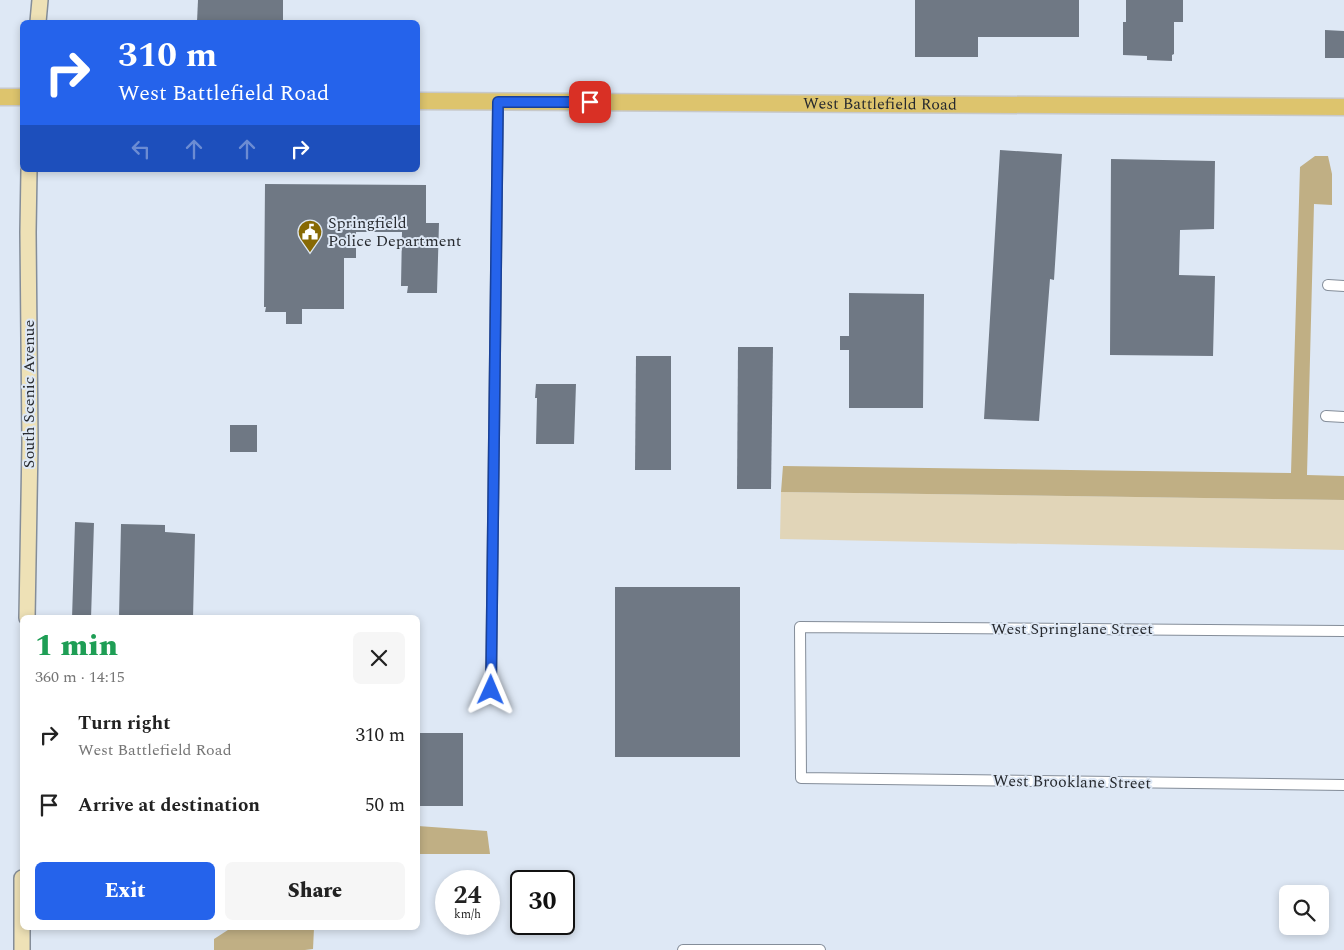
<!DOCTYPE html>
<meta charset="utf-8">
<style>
:root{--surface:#fff;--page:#f6f6f6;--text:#222;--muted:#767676;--accent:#2563eb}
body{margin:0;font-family:Spectral,serif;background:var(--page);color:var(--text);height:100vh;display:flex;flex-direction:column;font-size:19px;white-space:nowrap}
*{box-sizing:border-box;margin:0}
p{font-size:16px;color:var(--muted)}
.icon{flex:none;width:28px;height:28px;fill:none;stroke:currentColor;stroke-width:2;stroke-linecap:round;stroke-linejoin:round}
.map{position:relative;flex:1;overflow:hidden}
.drawer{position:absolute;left:20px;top:615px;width:400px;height:315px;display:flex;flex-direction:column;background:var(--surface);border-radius:8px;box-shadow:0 2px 8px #0003}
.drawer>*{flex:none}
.banner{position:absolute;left:20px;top:20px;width:400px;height:152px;border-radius:8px;box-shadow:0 2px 8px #0003;background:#2563eb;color:#fff;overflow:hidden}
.buttons{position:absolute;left:1279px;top:885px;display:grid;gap:10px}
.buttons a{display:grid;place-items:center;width:50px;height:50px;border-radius:8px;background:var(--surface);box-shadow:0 2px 8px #0003;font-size:25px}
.speed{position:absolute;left:435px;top:870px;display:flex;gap:10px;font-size:25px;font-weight:700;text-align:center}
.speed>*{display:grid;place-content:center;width:65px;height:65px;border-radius:50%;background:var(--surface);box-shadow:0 2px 8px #0003;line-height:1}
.speed small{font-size:12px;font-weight:400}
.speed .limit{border:2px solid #111;border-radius:8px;background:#fff;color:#111}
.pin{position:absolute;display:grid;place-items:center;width:42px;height:42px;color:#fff;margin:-21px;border-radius:10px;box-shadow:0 2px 8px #0006}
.me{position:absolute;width:55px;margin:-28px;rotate:1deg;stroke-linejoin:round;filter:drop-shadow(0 0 4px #0008)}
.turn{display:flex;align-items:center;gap:18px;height:105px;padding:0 15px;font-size:22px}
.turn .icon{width:65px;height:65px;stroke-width:2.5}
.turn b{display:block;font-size:35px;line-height:42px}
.lanes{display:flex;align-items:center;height:48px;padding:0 15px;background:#0003;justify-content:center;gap:25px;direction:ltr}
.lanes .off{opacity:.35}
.round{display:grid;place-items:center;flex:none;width:52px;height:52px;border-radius:8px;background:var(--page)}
.summary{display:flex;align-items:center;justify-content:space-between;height:85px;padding:0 15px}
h1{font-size:30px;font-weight:800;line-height:38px;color:#1e9e55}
.button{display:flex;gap:10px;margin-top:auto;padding:10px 15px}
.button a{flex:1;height:58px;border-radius:8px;background:var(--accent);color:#fff;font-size:20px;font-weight:800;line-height:58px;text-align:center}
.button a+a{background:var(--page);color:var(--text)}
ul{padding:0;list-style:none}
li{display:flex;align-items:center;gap:15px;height:70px;padding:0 15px}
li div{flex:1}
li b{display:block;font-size:19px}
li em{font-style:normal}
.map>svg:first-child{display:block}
.green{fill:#e1d5b8}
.forest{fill:#c0af84}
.building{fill:#6f7884}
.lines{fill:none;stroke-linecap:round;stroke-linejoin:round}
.minor-casing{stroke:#848d99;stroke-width:12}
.secondary-casing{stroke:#848d99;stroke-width:18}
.primary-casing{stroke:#c7c8c9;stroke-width:19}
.minor{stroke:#fff;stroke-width:10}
.secondary{stroke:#eee1b6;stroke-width:15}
.primary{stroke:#ddc46d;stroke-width:16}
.route-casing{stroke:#184099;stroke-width:12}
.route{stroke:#2563eb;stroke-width:9}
.labels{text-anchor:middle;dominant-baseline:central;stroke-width:4;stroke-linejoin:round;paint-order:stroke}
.street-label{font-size:16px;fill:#272a2f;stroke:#dee8f5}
.poi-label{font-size:16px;fill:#272a2f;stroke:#dee8f5;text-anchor:start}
</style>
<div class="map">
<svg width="1344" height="950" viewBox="0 0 1344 950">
<rect width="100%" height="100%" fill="#dee8f5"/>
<!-- green -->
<path class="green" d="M 781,492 L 1344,500 L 1344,550 L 780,539 Z"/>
<!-- forest -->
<g class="forest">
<path d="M 1315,156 L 1328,156 L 1332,174 L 1332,205 L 1314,204 L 1307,475 L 1344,476 L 1344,500 L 781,492 L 783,466 L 1291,473 L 1300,167 Z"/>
<path d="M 418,826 L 487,831 L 490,854 L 418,854 Z"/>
<path d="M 231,928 L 314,928 L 313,949 L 305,950 L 214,950 L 214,939 Z"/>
</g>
<!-- building -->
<g class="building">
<path d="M 198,0 L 283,0 L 283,22 L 197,22 Z"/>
<path d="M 915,0 L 1079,0 L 1079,37 L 978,37 L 978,57 L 915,57 Z"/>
<path d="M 1126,0 L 1183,0 L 1183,22 L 1174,22 L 1174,54 L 1172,55 L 1172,61 L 1147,60 L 1147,56 L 1123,55 L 1123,22 L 1126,22 Z"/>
<path d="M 1325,30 L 1344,31 L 1344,58 L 1325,58 Z"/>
<path d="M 1000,150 L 1062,154 L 1054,280 L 1050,279 L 1039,421 L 984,419 Z"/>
<path d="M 1111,159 L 1215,161 L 1214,229 L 1180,230 L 1179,275 L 1215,276 L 1213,356 L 1110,355 Z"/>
<path d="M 265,184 L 426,185 L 426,223 L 439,223 L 437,293 L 407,293 L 408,286 L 401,286 L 402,232 L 356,232 L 356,258 L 344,258 L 344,309 L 302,309 L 302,324 L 286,324 L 286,312 L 265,312 L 266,307 L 264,307 Z"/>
<path d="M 849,293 L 924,294 L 923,408 L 849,408 L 849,350 L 840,350 L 840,336 L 849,336 Z"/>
<path d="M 738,347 L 773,347 L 771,489 L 737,489 Z"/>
<path d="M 636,356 L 671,356 L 671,470 L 635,470 Z"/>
<path d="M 536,384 L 576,384 L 574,444 L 536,444 L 537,398 L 535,398 Z"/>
<rect x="230" y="425" width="27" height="27"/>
<path d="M 75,522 L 94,523 L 91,618 L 72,618 Z"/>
<path d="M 121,524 L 165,525 L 165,532 L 195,534 L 193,618 L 119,618 Z"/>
<rect x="615" y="587" width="125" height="170"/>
<rect x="418" y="733" width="45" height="73"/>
</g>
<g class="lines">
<defs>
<g id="minor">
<path d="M 1328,285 L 1344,286"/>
<path d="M 1326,416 L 1344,417"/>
<path d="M 1344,631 L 800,627 L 801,778 L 1344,785"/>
<path d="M 491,690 L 498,102"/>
<path d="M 683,950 L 820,950"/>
</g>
<g id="secondary">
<path d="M 38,22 L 40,0"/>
<path d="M 27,618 L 30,443 L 28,232 L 29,170"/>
<path d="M 22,950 L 22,878"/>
</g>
<g id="primary">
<path d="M 0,97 L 22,97"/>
<path id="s1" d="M 418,101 L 1344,107"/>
</g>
</defs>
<!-- minor casing -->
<use href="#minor" class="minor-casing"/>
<!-- secondary casing -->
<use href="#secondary" class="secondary-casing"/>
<!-- primary casing -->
<use href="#primary" class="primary-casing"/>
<!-- minor -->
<use href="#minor" class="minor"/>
<!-- secondary -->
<use href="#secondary" class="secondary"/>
<!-- primary -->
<use href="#primary" class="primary"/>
</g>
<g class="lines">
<defs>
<path id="route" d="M 491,690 L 498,102 L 590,102"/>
</defs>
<!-- route casing -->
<use href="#route" class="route-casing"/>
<!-- route -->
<use href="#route" class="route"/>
</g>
<!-- icons -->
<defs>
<symbol id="civic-pin" viewBox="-11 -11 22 30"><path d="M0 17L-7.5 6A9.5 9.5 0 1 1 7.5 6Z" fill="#876904" stroke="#dee8f5"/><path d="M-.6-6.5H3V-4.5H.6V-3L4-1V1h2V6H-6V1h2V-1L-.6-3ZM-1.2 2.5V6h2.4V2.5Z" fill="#fff"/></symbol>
</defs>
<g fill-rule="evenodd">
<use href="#civic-pin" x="296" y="218" width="28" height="38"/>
</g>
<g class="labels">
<!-- street labels -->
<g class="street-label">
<text stroke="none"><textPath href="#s1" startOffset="462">West Battlefield Road</textPath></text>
<text transform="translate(29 394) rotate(-90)">South Scenic Avenue</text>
<text x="1072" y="629">West Springlane Street</text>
<text transform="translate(1072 782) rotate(1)">West Brooklane Street</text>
</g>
<!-- poi labels -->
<g class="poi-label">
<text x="328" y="223">Springfield<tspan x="328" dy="18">Police Department</tspan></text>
</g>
</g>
</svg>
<div class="buttons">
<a><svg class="icon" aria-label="search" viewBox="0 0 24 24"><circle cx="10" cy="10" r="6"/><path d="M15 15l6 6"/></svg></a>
</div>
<div class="speed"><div>24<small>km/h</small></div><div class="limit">30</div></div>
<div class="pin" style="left:590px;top:102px;background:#d93025"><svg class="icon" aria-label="arrive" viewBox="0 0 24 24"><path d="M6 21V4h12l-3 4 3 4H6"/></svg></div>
<svg class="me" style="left:491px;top:690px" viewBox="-20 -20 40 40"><path d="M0-17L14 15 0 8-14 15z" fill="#2563eb" stroke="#fff" stroke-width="4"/></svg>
<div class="banner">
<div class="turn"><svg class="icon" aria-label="right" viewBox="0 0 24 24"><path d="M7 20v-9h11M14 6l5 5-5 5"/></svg><div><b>310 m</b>West Battlefield Road</div></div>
<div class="lanes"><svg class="icon off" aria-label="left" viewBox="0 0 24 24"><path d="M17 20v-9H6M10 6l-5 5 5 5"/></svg><svg class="icon off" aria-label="ahead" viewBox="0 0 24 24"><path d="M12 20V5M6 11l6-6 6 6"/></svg><svg class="icon off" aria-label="ahead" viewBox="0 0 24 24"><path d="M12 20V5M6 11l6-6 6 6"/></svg><svg class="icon" aria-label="right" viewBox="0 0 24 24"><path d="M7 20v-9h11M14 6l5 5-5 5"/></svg></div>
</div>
<section class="drawer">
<div class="summary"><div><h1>1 min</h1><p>360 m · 14:15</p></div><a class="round"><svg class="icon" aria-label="close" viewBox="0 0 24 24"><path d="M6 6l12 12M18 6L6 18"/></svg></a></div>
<ul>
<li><svg class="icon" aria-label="right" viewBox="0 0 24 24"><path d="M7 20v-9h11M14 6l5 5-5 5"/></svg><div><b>Turn right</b><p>West Battlefield Road</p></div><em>310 m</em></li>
<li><svg class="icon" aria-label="arrive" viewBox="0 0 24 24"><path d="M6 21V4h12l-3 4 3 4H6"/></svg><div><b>Arrive at destination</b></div><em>50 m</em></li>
</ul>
<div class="button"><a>Exit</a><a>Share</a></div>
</section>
</div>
